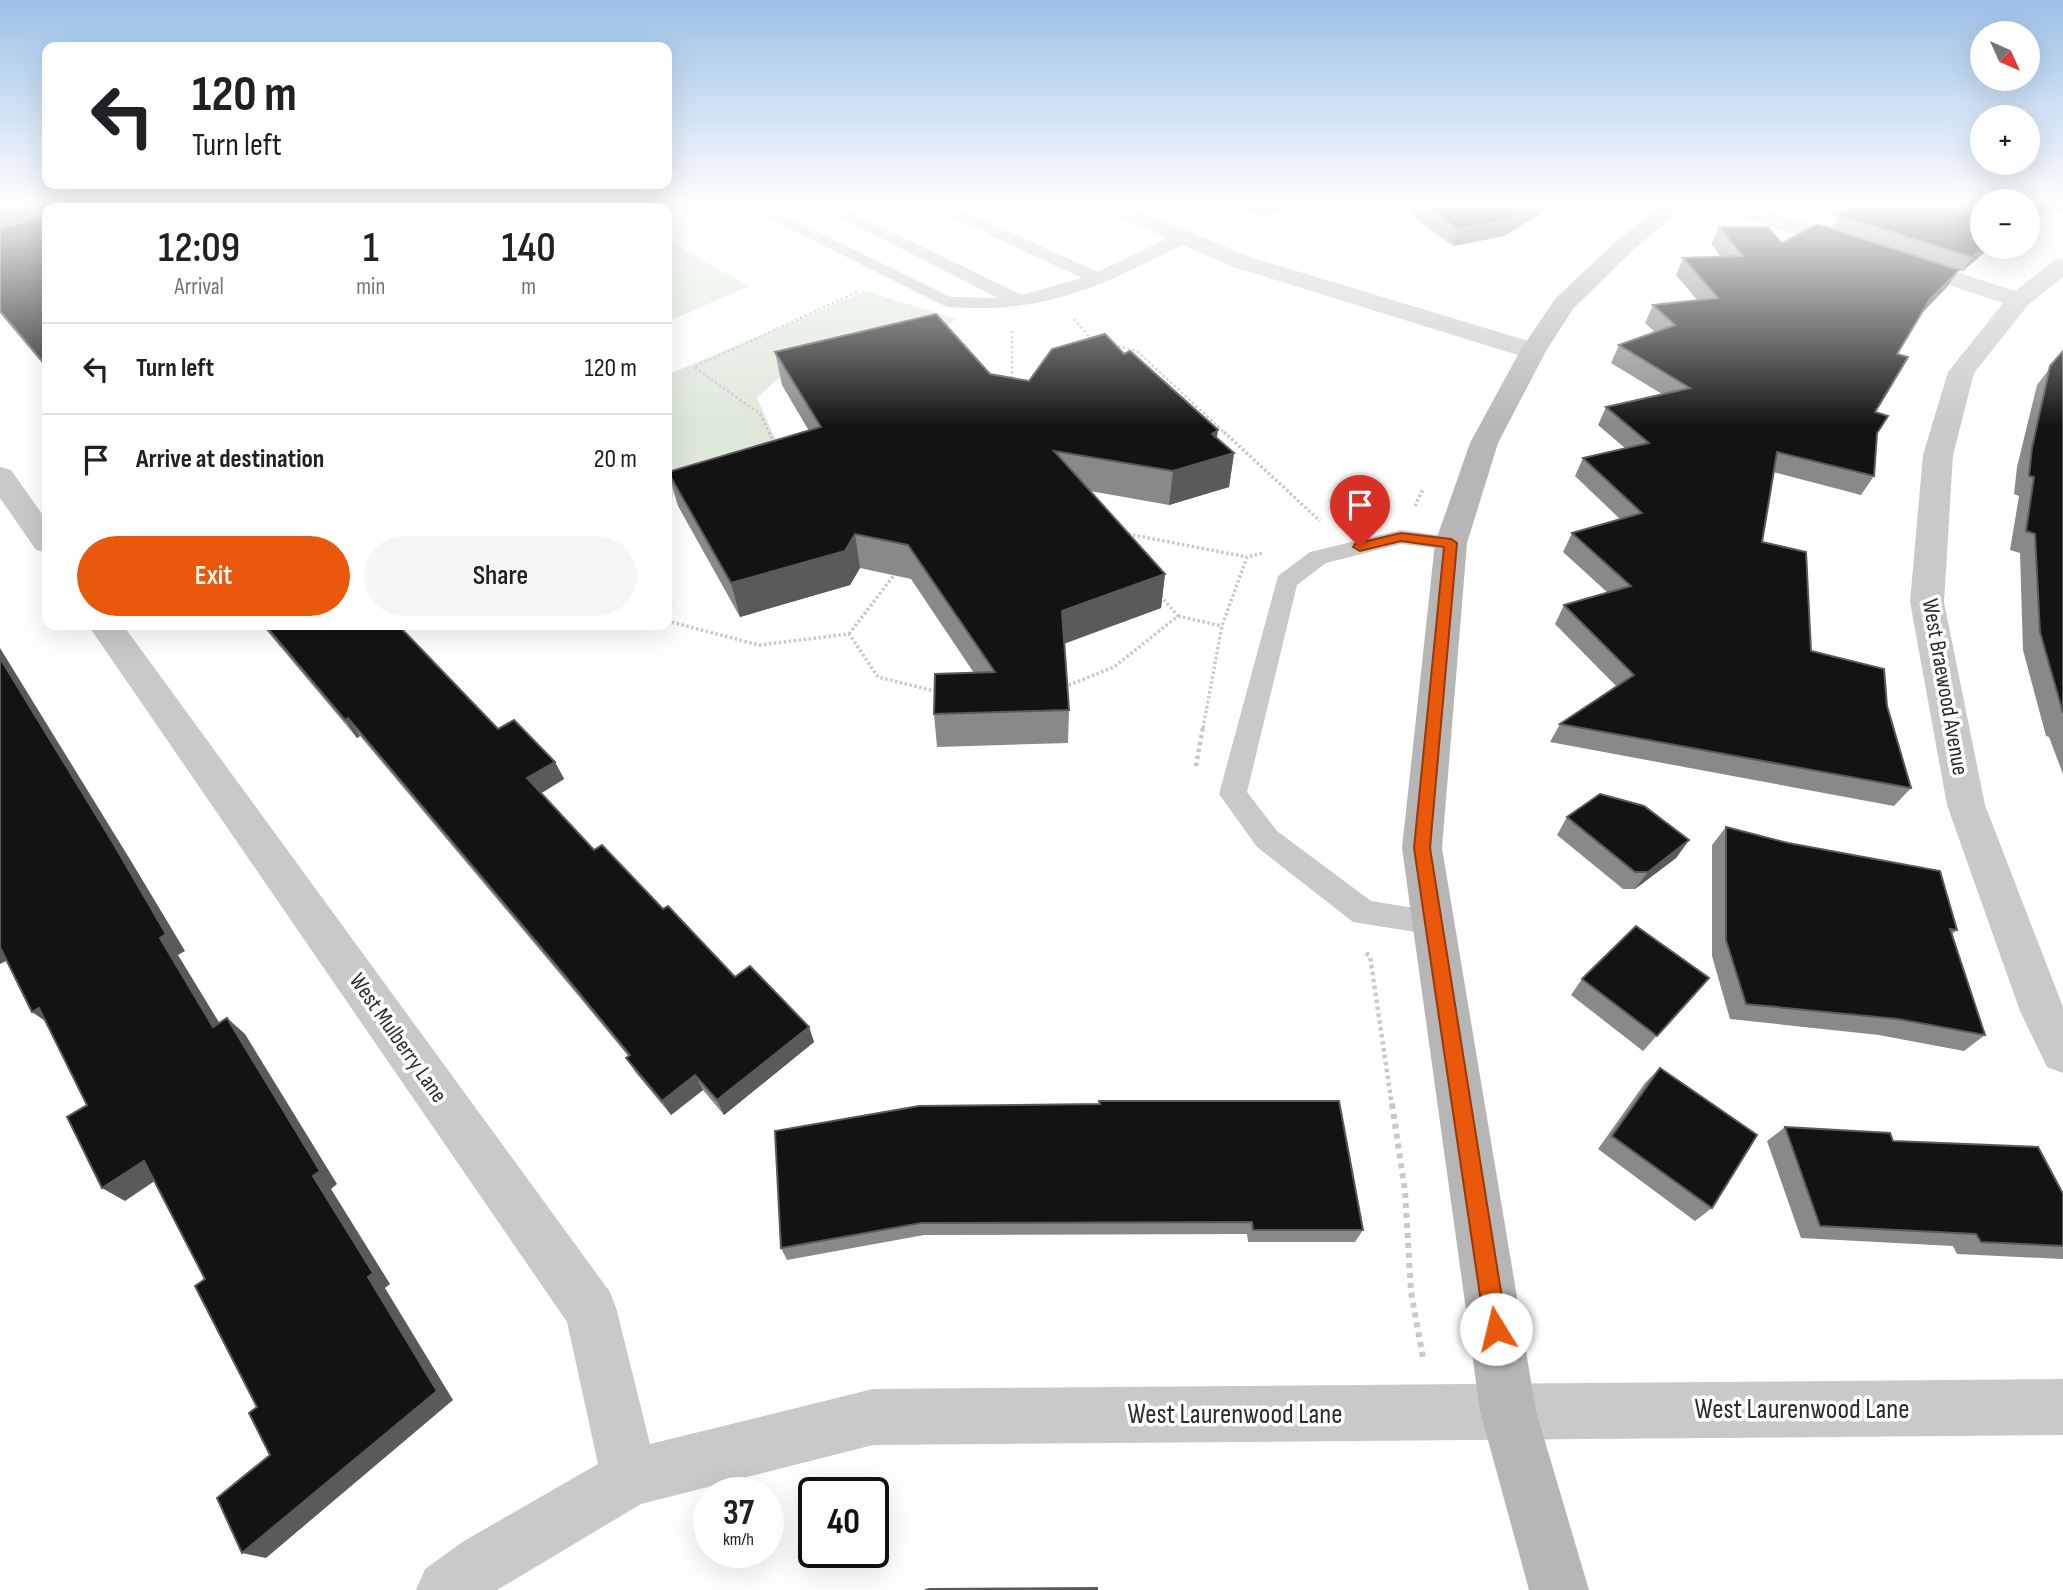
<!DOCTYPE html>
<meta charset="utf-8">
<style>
:root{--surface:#fff;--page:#f6f6f6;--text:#202124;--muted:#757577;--line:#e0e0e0;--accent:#ea580c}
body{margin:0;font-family:"Sofia Sans Condensed",sans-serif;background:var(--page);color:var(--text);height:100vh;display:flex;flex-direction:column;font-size:26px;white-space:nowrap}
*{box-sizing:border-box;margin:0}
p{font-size:23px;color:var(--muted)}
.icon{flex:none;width:38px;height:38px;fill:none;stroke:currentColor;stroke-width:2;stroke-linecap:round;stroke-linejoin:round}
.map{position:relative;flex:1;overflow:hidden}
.panel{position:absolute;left:42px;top:203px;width:630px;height:427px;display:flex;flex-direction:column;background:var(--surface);border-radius:14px;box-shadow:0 7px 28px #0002}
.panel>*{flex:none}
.guide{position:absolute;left:42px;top:42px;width:630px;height:147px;border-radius:14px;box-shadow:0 7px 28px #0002;background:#fff;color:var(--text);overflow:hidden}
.needle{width:46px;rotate:135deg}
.buttons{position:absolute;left:1970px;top:21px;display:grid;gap:14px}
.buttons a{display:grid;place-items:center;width:70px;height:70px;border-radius:50%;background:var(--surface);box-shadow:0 7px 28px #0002;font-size:35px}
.speed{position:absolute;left:693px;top:1477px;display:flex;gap:14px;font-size:35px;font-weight:700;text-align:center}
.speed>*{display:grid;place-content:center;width:91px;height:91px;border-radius:50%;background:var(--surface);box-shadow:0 7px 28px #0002;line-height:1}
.speed small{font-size:18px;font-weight:400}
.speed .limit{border:4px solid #111;border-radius:10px;background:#fff;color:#111}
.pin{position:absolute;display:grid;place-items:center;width:60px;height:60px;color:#fff;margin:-72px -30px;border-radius:50% 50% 50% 0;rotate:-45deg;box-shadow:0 0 7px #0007}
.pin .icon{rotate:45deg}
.me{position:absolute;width:77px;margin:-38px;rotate:351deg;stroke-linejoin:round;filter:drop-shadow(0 0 5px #0008)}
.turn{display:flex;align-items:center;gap:24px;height:147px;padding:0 35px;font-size:32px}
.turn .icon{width:91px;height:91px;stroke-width:2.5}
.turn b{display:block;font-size:49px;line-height:60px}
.eta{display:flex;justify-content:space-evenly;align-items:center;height:119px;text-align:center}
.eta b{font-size:42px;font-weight:600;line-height:49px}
.cta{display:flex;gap:14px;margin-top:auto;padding:14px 35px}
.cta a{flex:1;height:80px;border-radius:42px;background:var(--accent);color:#fff;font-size:28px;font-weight:600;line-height:80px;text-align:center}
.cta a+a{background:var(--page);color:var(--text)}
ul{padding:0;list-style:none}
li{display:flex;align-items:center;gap:21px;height:91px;padding:0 35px;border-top:2px solid var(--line)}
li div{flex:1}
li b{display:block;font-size:26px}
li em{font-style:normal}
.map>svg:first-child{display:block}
.green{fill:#dde8da}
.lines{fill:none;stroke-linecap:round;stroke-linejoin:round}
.path-far3{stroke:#c9c9c9;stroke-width:2.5;stroke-dasharray:2.5 2.5;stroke-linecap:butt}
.path-far2{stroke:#c9c9c9;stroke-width:3.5;stroke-dasharray:2.5 2.5;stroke-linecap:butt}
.path-far1{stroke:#c9c9c9;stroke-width:4.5;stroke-dasharray:3.5 3.5;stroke-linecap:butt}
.path{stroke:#c9c9c9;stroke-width:6;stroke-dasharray:5 5;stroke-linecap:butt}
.lane{fill:#c9c9c9;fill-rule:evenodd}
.street{fill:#c9c9c9;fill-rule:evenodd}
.secondary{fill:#b6b6b6;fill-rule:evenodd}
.wall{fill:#898989}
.shaded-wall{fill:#5a5a5a}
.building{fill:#131313;stroke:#5a5a5a;stroke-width:2}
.route{fill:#ea580c;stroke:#983908;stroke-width:2}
.labels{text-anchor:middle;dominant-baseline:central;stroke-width:7;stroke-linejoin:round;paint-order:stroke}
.street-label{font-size:23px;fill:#2c2c2c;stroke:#fff}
.near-street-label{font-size:28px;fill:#2c2c2c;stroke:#fff}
</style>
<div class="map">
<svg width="2063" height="1590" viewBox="0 0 2063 1590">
<rect width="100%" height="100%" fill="#fff"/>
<!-- green -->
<g class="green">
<path d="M 501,204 L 614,204 L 622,208 L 488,208 Z"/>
<path d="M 667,240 L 749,286 L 667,322 Z"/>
<path d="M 866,291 L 956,319 L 941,330 L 813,360 L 776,380 L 757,398 L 786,463 L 677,491 L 667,504 L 667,375 Z"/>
</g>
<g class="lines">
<!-- path-far3 -->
<g class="path-far3">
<path d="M 1074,319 L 1090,338 L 1095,339"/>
<path d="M 1012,331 L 1012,382"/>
<path d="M 1113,345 L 1137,351 L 1226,434"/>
<path d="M 770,434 L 760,414 L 694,367 L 857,292"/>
</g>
<!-- path-far2 -->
<g class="path-far2">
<path d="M 769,432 L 776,446"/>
<path d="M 1224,432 L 1320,521"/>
<path d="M 667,492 L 675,486"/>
<path d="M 1415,506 L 1423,489"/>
<path d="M 1123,533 L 1247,557"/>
<path d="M 1178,616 L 1222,626"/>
<path d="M 667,621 L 759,645 L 849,634 L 878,677 L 938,692"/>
<path d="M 849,634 L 894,575"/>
<path d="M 1064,687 L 1114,667 L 1178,616 L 1158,593"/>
<path d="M 1203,728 L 1222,626 L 1247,557 L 1263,553"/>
</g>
<!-- path-far1 -->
<g class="path-far1">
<path d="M 1196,766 L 1203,727"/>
<path d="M 1366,953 L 1370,956 L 1392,1106"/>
</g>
<!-- path -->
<path class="path" d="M 1392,1104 L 1405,1191 L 1411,1292 L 1423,1358"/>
<!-- lane -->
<g class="lane">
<path d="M 740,204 L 760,204 L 951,297 L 998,298 L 814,204 L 834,204 L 1022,295 L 1082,278 L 930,207 L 928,204 L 948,204 L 1098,272 L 1178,233 L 1190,233 L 1192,237 C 1183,248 1163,254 1150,261 C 1080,296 1026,313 947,307 Z"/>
<path d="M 1401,530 L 1459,538 L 1462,543 L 1459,548 L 1451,550 L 1401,544 L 1326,563 L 1297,585 L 1247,792 L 1277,831 L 1371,901 L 1445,913 L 1449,922 L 1445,931 L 1434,935 L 1353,922 L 1257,847 L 1219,794 L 1278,576 L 1310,552 Z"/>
</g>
<!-- street -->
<g class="street">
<path d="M 1095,204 L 1124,204 L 1250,257 L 1542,345 L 1546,351 L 1542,357 L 1533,359 L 1524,357 L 1234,267 L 1098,209 Z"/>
<path d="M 1715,204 L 1747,204 L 2015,291 L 2055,260 L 2063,258 L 2063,277 L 2028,305 L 1974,373 L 1953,455 L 1944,602 L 1985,805 L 2063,1007 L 2063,1073 L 2047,1067 L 2020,1011 L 1947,805 L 1910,602 L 1923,455 L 1948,372 L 2003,303 L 1718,209 Z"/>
<path d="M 0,467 L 11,470 L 47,521 L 47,553 L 36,550 L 0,498 Z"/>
<path d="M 88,625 L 123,625 L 610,1292 L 617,1311 L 650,1444 L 873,1389 L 2063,1379 L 2063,1435 L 873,1445 L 641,1504 L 497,1590 L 416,1590 L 425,1569 L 464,1541 L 598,1464 L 567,1322 Z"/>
</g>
<!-- secondary -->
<path class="secondary" d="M 1664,204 L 1688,204 L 1631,252 L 1573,309 L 1546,351 L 1498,443 L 1467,543 L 1442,848 L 1536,1411 L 1589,1590 L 1529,1590 L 1480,1411 L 1402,848 L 1435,543 L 1470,443 L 1520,351 L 1555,299 L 1615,242 Z"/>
</g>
<!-- wall -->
<g class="wall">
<path d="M 0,204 L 291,204 L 276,208 L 47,208 L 47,369 L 0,313 Z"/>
<path d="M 1232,204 L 1291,204 L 1265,217 Z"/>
<path d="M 1414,204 L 1555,204 L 1504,236 L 1453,246 L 1411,215 Z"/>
<path d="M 1824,204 L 1983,204 L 1983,247 L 1963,271 L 1959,270 L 1947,287 L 1920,315 L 1897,354 L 1875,412 L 1877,433 L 1874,476 L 1861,495 L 1773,472 L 1762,542 L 1811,651 L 1887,706 L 1911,788 L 1894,806 L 1550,742 L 1560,724 L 1616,686 L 1555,624 L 1564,605 L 1608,593 L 1563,552 L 1572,533 L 1620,519 L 1575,476 L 1583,458 L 1625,448 L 1598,425 L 1606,407 L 1662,394 L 1611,363 L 1619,345 L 1655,332 L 1645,323 L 1653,305 L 1697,300 L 1676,275 L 1683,258 L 1721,257 L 1711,244 L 1719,227 L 1782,243 L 1831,229 L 1837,219 Z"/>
<path d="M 2028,204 L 2063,204 L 2063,211 L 2060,212 L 2051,209 L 2028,222 Z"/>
<path d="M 2063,351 L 2063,774 L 2049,737 L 2046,736 L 2023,650 L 2020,553 L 2010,550 L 2019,496 L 2014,494 L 2017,467 L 2037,385 Z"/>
<path d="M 775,352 L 990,374 L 1029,381 L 1124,354 L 1234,453 L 1229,487 L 1169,505 L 1090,491 L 1165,574 L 1161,608 L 1064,643 L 1069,710 L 1068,743 L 937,747 L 934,714 L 974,673 L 911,579 L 860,568 L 850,585 L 740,617 L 678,506 L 668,472 L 809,431 L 782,385 Z"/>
<path d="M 262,625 L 398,625 L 498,729 L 555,762 L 564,779 L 541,793 L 594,850 L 663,909 L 735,977 L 809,1027 L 814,1042 L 724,1115 L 703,1090 L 671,1115 L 636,1073 L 626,1058 L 629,1057 L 576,993 L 360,736 L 357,738 Z"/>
<path d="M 1567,817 L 1689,840 L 1676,858 L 1635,889 L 1623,889 L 1557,835 Z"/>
<path d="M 1726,827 L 1957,930 L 1952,934 L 1985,1035 L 1964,1051 L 1879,1035 L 1730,1019 L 1712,956 L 1712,845 Z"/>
<path d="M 1709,978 L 1643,1051 L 1571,995 L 1582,979 Z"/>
<path d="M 1660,1068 L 1712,1208 L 1695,1221 L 1598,1149 L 1645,1083 Z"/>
<path d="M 1785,1127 L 1893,1141 L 2063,1194 L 2063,1259 L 1957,1254 L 1953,1246 L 1801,1238 L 1767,1141 Z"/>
<path d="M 775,1131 L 1363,1230 L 1355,1242 L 1248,1242 L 1247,1234 L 924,1235 L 787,1260 L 781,1248 Z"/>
</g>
<!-- shaded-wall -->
<g class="shaded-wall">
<path d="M 18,204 L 38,204 L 46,215 L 0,229 L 0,209 Z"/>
<path d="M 229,204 L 291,204 L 276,208 L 214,208 Z"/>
<path d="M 1267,204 L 1291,204 L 1265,217 Z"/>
<path d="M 1534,204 L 1555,204 L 1504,236 L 1453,246 L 1458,229 Z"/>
<path d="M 2046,204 L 2054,204 L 2051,209 L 2028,222 L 2028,219 L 2034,211 Z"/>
<path d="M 1984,247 L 1991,247 L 1963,271 L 1972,257 Z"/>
<path d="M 1959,270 L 1947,287 L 1918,317 L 1930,299 Z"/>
<path d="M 1218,430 L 1214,459 L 1234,453 L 1229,487 L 1169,505 L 1173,471 L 1212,434 Z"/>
<path d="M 855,534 L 860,568 L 850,585 L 740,617 L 731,583 Z"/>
<path d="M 1165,574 L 1161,608 L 1061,645 L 1062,611 Z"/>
<path d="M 0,648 L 131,861 L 185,951 L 178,955 L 231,1042 L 213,1027 L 160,938 L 0,658 Z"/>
<path d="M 348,718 L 360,736 L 357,738 L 345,720 Z"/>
<path d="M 555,762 L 564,779 L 537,796 L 527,778 Z"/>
<path d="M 1689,840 L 1676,858 L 1635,889 L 1648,872 Z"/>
<path d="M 0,942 L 18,955 L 0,964 Z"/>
<path d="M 39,1008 L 54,1027 L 32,1012 Z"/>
<path d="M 227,1018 L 245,1034 L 337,1184 L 331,1189 L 390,1284 L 385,1288 L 453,1400 L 266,1558 L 242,1553 L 368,1277 Z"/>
<path d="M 809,1027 L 814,1042 L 724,1115 L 717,1100 Z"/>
<path d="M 695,1075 L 703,1090 L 671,1115 L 662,1101 Z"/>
<path d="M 144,1161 L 165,1174 L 125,1201 L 102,1188 Z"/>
</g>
<!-- building -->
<g class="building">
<path d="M 0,204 L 18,204 L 0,209 Z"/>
<path d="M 38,204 L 229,204 L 214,208 L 47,208 L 47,261 L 45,262 L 47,264 L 47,367 L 0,311 L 0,228 L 38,217 Z"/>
<path d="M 1424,204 L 1534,204 L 1510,219 L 1458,229 Z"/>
<path d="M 1843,204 L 1983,204 L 1983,247 L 1984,247 L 1972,257 L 1839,215 L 1848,210 Z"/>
<path d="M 2028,204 L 2046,204 L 2034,211 L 2028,209 Z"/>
<path d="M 1817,224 L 1959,270 L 1930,299 L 1897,354 L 1908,357 L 1875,412 L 1888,416 L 1877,433 L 1874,476 L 1777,452 L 1762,542 L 1806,552 L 1811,651 L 1884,669 L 1887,706 L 1911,788 L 1560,724 L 1634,675 L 1564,605 L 1631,586 L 1572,533 L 1642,513 L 1583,458 L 1649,443 L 1606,407 L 1690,388 L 1619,345 L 1675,325 L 1653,305 L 1718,298 L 1683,258 L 1743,256 L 1719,227 L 1768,227 L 1782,243 Z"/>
<path d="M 936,314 L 990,374 L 1029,381 L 1052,349 L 1105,334 L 1124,354 L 1130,351 L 1218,430 L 1212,434 L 1234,453 L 1173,471 L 1054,451 L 1165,574 L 1062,611 L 1069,710 L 934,714 L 935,674 L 995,672 L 908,545 L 855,534 L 845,551 L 731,583 L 668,472 L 821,427 L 775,352 Z"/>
<path d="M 2063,351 L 2063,713 L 2040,632 L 2035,534 L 2026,531 L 2034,477 L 2029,476 L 2032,448 L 2050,366 Z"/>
<path d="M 265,625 L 398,625 L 498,729 L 514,720 L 555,762 L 527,778 L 594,850 L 602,845 L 663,909 L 668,906 L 735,977 L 750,966 L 809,1027 L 717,1100 L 695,1075 L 662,1101 L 626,1058 L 630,1055 L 566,977 L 348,718 L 345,720 Z"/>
<path d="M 0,658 L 113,843 L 166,934 L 160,938 L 213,1027 L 227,1018 L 320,1171 L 313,1176 L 373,1273 L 368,1277 L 437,1391 L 242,1553 L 217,1498 L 270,1455 L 249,1413 L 257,1407 L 195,1286 L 205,1279 L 144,1161 L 102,1188 L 67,1117 L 87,1105 L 39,1008 L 32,1012 L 0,947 Z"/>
<path d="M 1600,794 L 1644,806 L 1689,840 L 1648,872 L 1635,872 L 1567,817 Z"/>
<path d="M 1726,827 L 1788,843 L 1940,871 L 1957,930 L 1950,929 L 1985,1035 L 1898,1019 L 1746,1004 L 1726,940 Z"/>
<path d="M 1636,926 L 1709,978 L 1657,1036 L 1582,979 Z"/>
<path d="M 1660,1068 L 1757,1135 L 1712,1208 L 1612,1136 Z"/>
<path d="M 1099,1101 L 1339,1101 L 1363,1230 L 1253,1230 L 1252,1222 L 921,1223 L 781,1248 L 775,1131 L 919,1106 L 1100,1104 Z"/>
<path d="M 1785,1127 L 1890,1133 L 1893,1141 L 2038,1147 L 2063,1194 L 2063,1246 L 1981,1242 L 1976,1234 L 1820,1226 Z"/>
<path d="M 1097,1588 L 1097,1590 L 925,1590 L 930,1589 Z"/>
</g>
<!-- sky -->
<linearGradient id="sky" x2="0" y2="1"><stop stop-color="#9bc0e7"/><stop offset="0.48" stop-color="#fff"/><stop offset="1" stop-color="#fff" stop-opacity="0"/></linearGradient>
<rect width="2063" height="426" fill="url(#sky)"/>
<!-- route -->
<path class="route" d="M 1401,533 L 1451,539 L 1457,543 L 1430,848 L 1507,1329 L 1503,1337 L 1496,1340 L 1488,1337 L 1485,1329 L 1414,848 L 1444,547 L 1401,541 L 1360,551 L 1353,547 L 1355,544 Z"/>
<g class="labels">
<!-- street labels -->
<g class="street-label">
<text transform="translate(1945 687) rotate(80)">West Braewood Avenue</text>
<text transform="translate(398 1038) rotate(55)">West Mulberry Lane</text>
</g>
<!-- near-street labels -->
<g class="near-street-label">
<text x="1802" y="1409">West Laurenwood Lane</text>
<text x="1235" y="1414">West Laurenwood Lane</text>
</g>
</g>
</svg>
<div class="buttons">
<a><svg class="needle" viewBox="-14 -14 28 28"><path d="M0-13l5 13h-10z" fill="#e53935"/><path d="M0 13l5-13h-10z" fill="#757577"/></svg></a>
<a>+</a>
<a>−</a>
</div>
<div class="speed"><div>37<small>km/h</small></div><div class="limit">40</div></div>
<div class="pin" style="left:1360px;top:547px;background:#d93025"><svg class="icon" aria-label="arrive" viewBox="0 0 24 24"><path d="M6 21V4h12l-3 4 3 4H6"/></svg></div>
<svg class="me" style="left:1496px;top:1329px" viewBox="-20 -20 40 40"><circle r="19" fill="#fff"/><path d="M0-13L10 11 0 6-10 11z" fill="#ea580c"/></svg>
<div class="guide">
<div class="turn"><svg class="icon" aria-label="left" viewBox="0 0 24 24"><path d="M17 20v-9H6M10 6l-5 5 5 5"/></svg><div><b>120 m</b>Turn left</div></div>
</div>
<section class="panel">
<div class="eta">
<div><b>12:09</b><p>Arrival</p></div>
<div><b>1</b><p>min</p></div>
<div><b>140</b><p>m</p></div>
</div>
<ul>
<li><svg class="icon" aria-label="left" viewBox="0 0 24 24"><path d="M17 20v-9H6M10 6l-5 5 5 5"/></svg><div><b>Turn left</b></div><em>120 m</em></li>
<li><svg class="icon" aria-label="arrive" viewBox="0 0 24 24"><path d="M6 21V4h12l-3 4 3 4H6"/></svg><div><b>Arrive at destination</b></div><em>20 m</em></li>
</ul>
<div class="cta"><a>Exit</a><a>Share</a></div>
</section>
</div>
